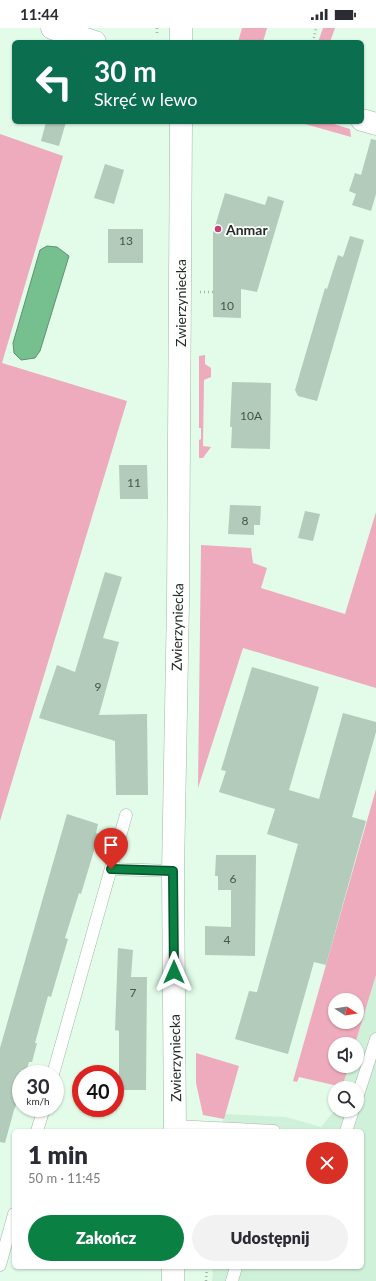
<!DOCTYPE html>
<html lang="pl">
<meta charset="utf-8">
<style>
:root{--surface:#fff;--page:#f2f2f3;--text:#2b2b33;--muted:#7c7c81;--accent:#0b8043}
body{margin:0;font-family:Lato,sans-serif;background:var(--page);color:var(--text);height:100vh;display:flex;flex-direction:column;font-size:15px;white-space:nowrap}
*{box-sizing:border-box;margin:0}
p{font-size:13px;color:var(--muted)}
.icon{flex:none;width:22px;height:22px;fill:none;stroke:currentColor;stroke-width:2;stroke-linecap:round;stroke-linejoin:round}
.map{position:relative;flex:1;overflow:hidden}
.details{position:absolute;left:12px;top:1101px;width:352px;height:140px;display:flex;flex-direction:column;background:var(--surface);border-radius:6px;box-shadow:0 1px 3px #0004}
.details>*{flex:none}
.top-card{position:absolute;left:12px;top:12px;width:352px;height:84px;border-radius:6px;box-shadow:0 1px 3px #0004;background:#0b6e4f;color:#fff;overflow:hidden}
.needle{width:26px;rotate:102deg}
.fabs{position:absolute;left:328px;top:965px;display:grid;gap:8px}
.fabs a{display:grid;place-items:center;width:36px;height:36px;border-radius:50%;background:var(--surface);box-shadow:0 1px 3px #0004;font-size:20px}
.speed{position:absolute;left:12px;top:1037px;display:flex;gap:8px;font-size:20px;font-weight:700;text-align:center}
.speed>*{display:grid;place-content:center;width:52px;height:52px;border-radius:50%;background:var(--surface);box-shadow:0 1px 3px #0004;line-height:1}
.speed small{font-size:10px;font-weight:400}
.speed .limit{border:6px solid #d22;background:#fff;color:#111}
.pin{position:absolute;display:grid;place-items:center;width:34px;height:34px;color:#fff;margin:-41px -17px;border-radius:50% 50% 50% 0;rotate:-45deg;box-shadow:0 0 4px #0007}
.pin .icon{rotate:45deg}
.me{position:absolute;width:44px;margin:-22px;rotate:0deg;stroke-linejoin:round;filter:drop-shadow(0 0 3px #0008)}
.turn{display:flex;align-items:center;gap:14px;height:84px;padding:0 16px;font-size:18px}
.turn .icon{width:52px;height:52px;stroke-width:2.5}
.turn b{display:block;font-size:28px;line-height:34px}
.round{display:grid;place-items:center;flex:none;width:42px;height:42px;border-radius:21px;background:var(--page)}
.headline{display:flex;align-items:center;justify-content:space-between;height:68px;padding:0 16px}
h1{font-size:24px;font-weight:800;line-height:30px}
.cta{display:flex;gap:8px;margin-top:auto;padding:8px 16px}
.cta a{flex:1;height:46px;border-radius:24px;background:var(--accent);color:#fff;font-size:16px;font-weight:800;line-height:46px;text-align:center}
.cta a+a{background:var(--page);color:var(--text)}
.status{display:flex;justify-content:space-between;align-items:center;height:28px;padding:0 20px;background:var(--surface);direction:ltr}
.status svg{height:11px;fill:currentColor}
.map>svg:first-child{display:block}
.built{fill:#d0f1d9}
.green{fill:#efabbe;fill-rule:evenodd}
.water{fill:#76bf8f;stroke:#5d9370}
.building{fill:#b2cbba}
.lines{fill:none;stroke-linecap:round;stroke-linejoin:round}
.service-casing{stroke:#9fb8a6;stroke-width:13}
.minor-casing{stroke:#9fb8a6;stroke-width:23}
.tertiary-casing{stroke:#9fb8a6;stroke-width:23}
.path{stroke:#a2b7a8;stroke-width:2.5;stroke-dasharray:1 3;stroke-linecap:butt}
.service{stroke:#fff;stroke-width:12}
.minor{stroke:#fff;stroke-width:22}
.tertiary{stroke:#fff;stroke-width:22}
.route-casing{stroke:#07532c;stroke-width:10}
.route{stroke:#0b8043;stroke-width:7}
.poi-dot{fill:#c93e75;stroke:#fff;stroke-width:1.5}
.labels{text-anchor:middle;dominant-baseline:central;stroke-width:3.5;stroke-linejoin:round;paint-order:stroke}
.number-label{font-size:12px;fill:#47544b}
.poi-label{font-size:14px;font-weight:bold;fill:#232d26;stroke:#fff;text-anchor:start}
.street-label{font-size:14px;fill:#232d26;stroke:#fff}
</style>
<div class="status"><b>11:44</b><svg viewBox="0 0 49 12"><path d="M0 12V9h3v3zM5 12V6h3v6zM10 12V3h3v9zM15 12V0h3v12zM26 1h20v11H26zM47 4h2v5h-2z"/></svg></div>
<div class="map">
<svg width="376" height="1253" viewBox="0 0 376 1253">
<rect width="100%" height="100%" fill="#e2fce9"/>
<!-- built -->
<path class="built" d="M 376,947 L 376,1253 L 212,1253 L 213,1239 L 362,1239 L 362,1103 L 220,1103 L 225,1086 L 286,1089 L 321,1099 L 335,1082 L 357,1082 L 357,1060 L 342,1060 L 349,1038 L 357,1038 L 357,1016 L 355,1016 Z"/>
<!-- green -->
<g class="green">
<path d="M 242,0 L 267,0 L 263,14 L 238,14 Z"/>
<path d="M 323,0 L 335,0 L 330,14 L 318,14 Z"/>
<path d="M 298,94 L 327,94 L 350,101 L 351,109 Z"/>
<path d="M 0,106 L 63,128 L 2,335 L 127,373 L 0,793 Z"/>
<path d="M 205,327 L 205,336 L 211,340 L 211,349 L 204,352 L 203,418 L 211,419 L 203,430 L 199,430 L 199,412 L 201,411 L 201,400 L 199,400 L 199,328 Z"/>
<path d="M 376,484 L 376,660 L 243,620 L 198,760 L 201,517 L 251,520 L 253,535 L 267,540 L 261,560 L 345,586 Z"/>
<path d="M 376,761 L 376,947 L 355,1016 L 335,1016 L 335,1038 L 349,1038 L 342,1059 L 299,1049 L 297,1054 L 293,1053 ZM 335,972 L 357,972 L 357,994 L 335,994 Z"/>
<path d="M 196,1025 L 239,1038 L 224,1091 L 203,1087 L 196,1055 Z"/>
</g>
<!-- water -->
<path class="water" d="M 47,218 L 57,219 L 69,228 L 40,323 L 35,330 L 21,332 L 14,325 L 13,315 L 40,222 Z"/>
<!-- building -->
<g class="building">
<path d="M 46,94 L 66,94 L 59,118 L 41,113 Z"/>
<path d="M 371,111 L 376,112 L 376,166 L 371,183 L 352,177 L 356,166 L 349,163 L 355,145 L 361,147 Z"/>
<path d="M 105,136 L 124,142 L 114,176 L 94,170 Z"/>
<path d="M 225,165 L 265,177 L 268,168 L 284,173 L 257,264 L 241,261 L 241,290 L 213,289 L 213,205 Z"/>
<rect x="108" y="201" width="35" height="34"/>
<path d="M 350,208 L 364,212 L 317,373 L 298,368 L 295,362 L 325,260 L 327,261 L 338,227 L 343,229 Z"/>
<path d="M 232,354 L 271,355 L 270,421 L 231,420 L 232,399 L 230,399 Z"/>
<path d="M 119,437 L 147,437 L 148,471 L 120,471 Z"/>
<path d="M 230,477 L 261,478 L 260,497 L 254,497 L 254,507 L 228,506 Z"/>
<path d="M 305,483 L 320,486 L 313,513 L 298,510 Z"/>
<path d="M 105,544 L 122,549 L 103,610 L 119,614 L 99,687 L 147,686 L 148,767 L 116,767 L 115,713 L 39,690 L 57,637 L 75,644 Z"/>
<path d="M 252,639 L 319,659 L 289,762 L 319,771 L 343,685 L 376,694 L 376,704 L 352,789 L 366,793 L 326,937 L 314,934 L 288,1026 L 235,1011 L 249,963 L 257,964 L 298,816 L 267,806 L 275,781 L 219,764 L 226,743 L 221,742 Z"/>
<path d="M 67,786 L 98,796 L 96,805 L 99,806 L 81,866 L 79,865 L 65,910 L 68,911 L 51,969 L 48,968 L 35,1015 L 37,1015 L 32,1034 L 29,1034 L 26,1044 L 21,1042 L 21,1074 L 18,1073 L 14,1082 L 5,1115 L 0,1114 L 0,1020 Z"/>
<path d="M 216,827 L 256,827 L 255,928 L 205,927 L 205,898 L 231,899 L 231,862 L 218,862 L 218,848 L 215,848 Z"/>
<path d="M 118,920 L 133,922 L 131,949 L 147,949 L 146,1062 L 118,1062 L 121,1050 L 119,1050 L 119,1003 L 115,1002 Z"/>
</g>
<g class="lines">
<defs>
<g id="service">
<path d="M 111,841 L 173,843"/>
<path d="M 53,1046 L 126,787"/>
<path d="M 357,1070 L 376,1011"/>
<path d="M 175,1098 L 274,1103"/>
<path d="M 37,1103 L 44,1080"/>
<path d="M 346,1103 L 353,1082"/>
<path d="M 0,1237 L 14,1186"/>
<path d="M 232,1253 L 236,1239"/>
</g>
<g id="minor">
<path d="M 52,0 L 95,14"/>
<path d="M 362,92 L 376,96"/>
</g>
<g id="tertiary">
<path d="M 181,14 L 181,0"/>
<path d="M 175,1103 L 173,843 L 178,575 L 181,94"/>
<path d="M 173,1253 L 173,1239"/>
</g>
</defs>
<!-- service casing -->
<use href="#service" class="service-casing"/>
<!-- minor casing -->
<use href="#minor" class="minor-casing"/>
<!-- tertiary casing -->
<use href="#tertiary" class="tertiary-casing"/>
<!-- path -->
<g class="path">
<path d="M 157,0 L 157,6"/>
<path d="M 313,14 L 316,0"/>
<path d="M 200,264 L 213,264"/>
<path d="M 206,1253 L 207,1239"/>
</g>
<!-- service -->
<use href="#service" class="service"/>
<!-- minor -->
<use href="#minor" class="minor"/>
<!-- tertiary -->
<use href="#tertiary" class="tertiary"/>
</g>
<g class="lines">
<defs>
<path id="route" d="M 111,841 L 173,843 L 174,944"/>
</defs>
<!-- route casing -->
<use href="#route" class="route-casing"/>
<!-- route -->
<use href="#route" class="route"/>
</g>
<!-- markers -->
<circle class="poi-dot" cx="218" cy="201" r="4"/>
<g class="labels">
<!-- number labels -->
<g class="number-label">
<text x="126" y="212">13</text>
<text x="227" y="277">10</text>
<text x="251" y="387">10A</text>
<text x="134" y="454">11</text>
<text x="245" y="492">8</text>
<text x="98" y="658">9</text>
<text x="233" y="850">6</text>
<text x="227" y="911">4</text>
<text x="133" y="964">7</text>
</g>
<!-- poi labels -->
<g class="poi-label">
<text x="226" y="201">Anmar</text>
</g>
<!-- street labels -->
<g class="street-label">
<text transform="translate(180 275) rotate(-90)">Zwierzyniecka</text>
<text transform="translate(177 599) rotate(-89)">Zwierzyniecka</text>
<text transform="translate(175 1030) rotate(-91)">Zwierzyniecka</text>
</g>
</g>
</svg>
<div class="fabs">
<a><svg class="needle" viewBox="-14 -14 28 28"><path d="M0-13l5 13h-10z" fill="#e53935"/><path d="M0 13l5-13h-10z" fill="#7c7c81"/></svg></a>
<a><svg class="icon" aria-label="sound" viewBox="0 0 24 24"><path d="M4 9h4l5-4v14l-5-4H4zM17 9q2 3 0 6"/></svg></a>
<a><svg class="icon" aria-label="search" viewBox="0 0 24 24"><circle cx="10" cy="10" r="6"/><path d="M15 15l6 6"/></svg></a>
</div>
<div class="speed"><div>30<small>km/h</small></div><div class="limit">40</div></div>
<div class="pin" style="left:111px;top:841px;background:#d93025"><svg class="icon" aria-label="arrive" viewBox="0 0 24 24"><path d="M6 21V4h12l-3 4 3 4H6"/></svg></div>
<svg class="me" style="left:174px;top:944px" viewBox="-20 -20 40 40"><path d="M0-17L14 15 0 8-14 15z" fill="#0b8043" stroke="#fff" stroke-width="4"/></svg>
<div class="top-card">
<div class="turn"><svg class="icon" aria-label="left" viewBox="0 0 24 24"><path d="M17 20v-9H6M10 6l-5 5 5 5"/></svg><div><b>30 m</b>Skręć w lewo</div></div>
</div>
<section class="details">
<div class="headline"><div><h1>1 min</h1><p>50 m · 11:45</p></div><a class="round" style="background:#d93025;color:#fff"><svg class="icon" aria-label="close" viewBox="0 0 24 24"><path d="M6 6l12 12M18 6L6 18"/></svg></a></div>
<div class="cta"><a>Zakończ</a><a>Udostępnij</a></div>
</section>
</div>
